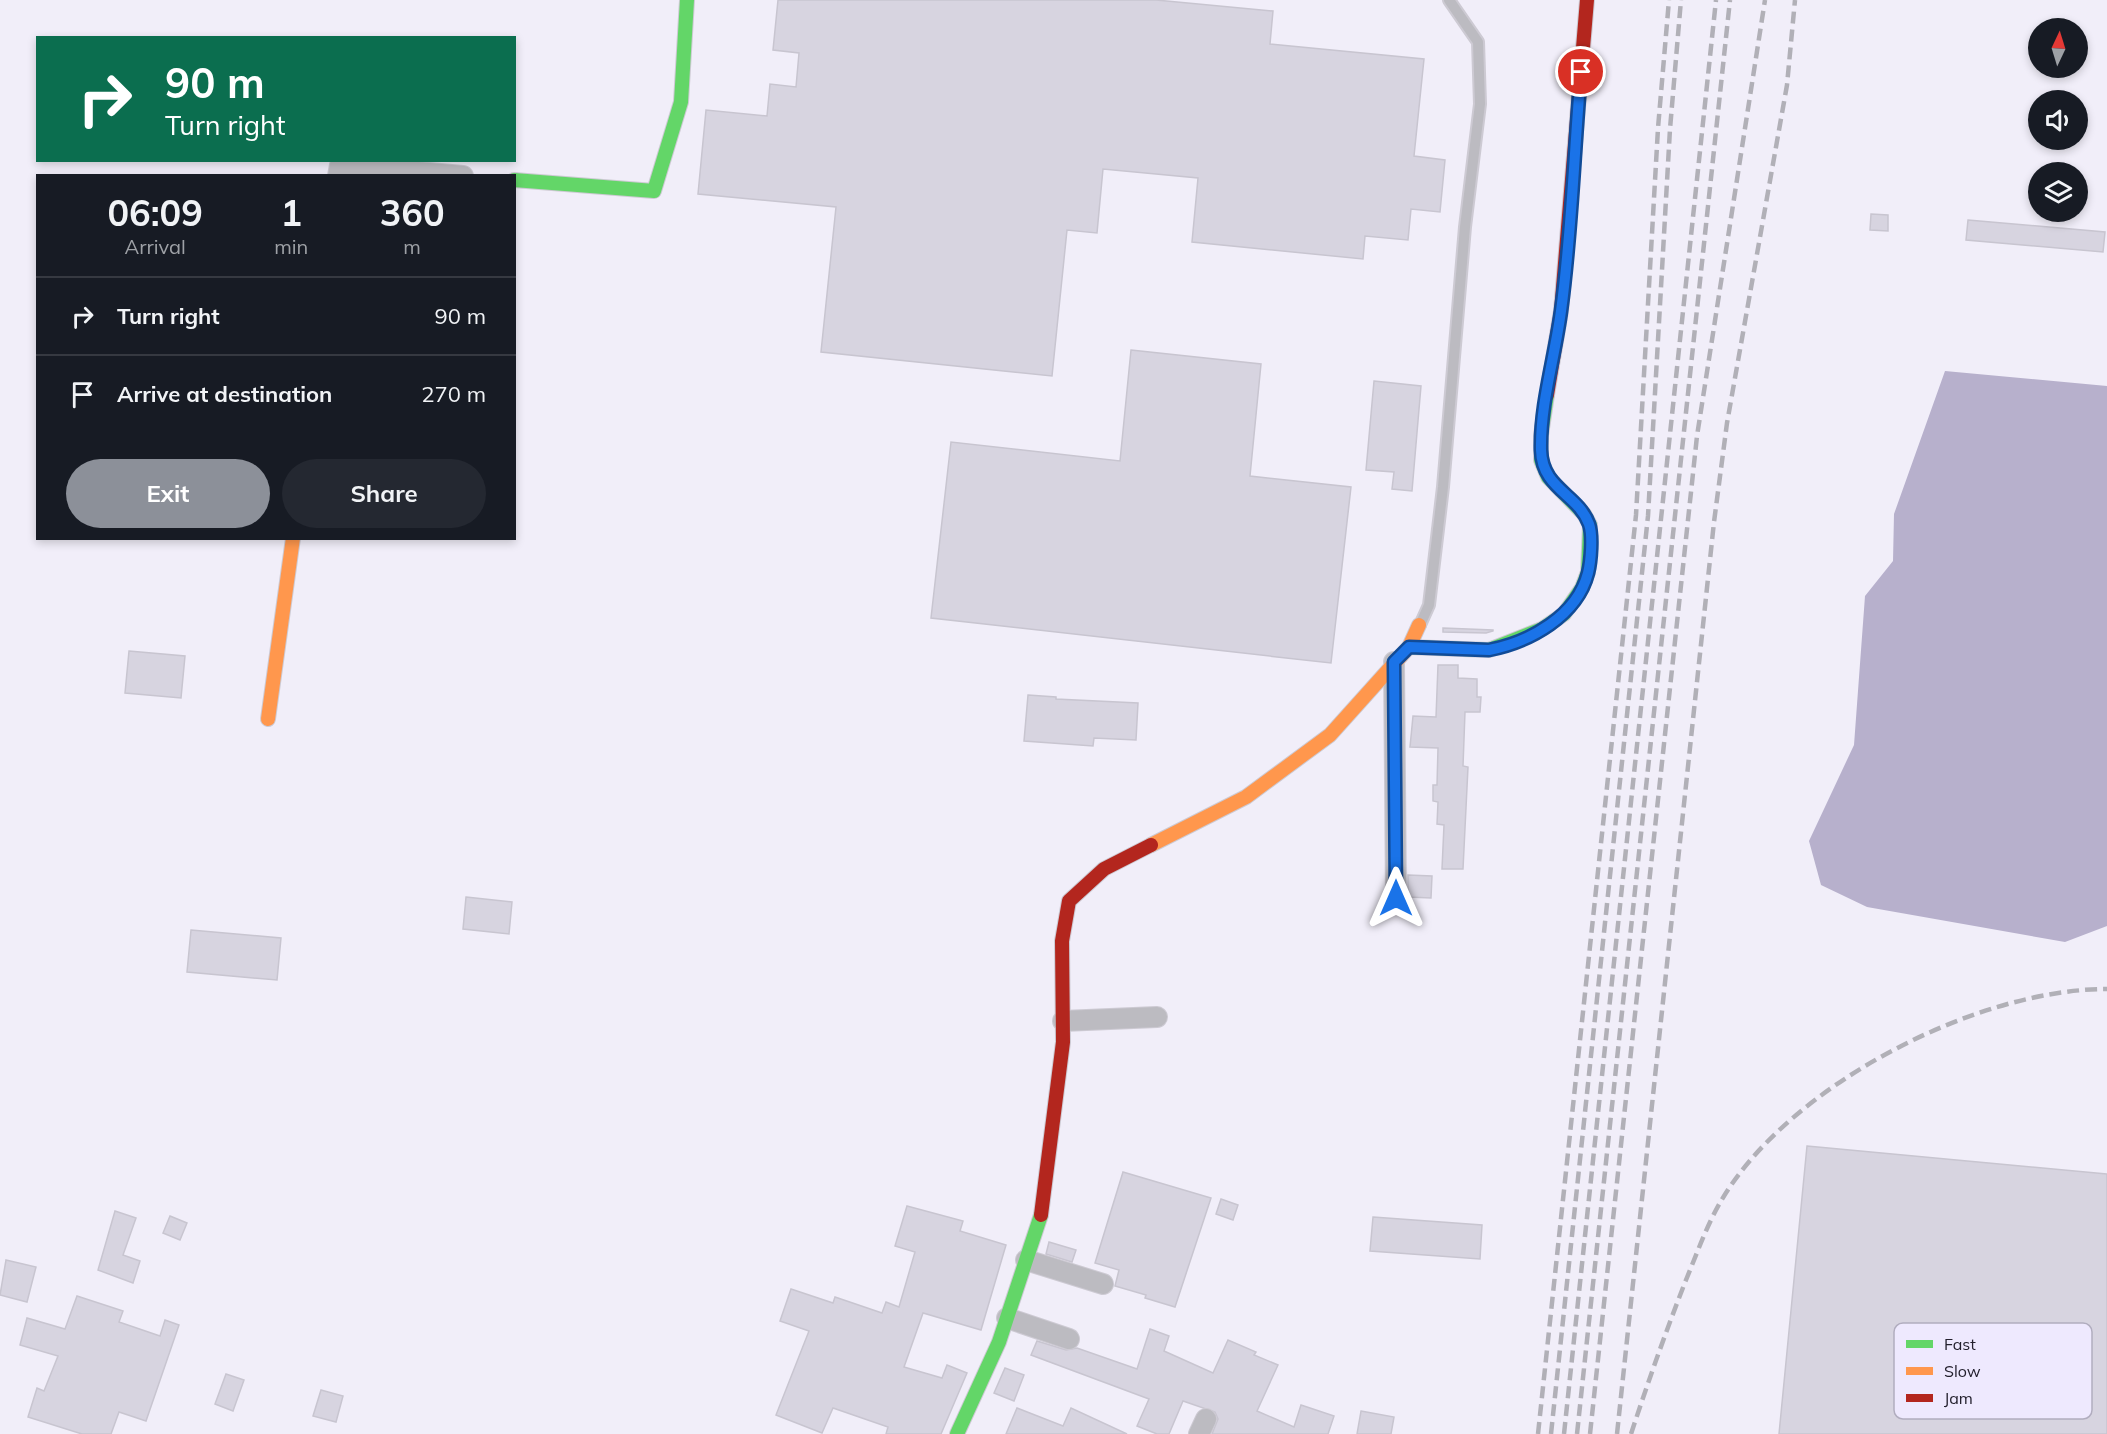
<!DOCTYPE html>
<style>
:root{--surface:#171b24;--page:#242831;--text:#f1f3f6;--muted:#9ea1a6;--line:#363941;--accent:#8c9099}
body{margin:0;font-family:Mulish,sans-serif;background:var(--page);color:var(--text);height:100vh;display:flex;flex-direction:column;font-size:22px;white-space:nowrap}
*{box-sizing:border-box;margin:0}
p{font-size:20px;color:var(--muted)}
.icon{flex:none;width:33px;height:33px;fill:none;stroke:currentColor;stroke-width:2;stroke-linecap:round;stroke-linejoin:round}
.map{position:relative;flex:1;overflow:hidden}
.panel{position:absolute;left:36px;top:174px;width:480px;height:366px;display:flex;flex-direction:column;background:var(--surface);border-radius:0px;box-shadow:0 3px 9px #0003}
.panel>*{flex:none}
.guide{position:absolute;left:36px;top:36px;width:480px;height:126px;border-radius:0px;box-shadow:0 3px 9px #0003;background:#0b6e4f;color:#fff;overflow:hidden}
.needle{width:39px;rotate:4deg}
.buttons{position:absolute;left:2028px;top:18px;display:grid;gap:12px}
.buttons a{display:grid;place-items:center;width:60px;height:60px;border-radius:50%;background:var(--surface);box-shadow:0 3px 9px #0003;font-size:30px}
.pin{position:absolute;display:grid;place-items:center;width:51px;height:51px;color:#fff;margin:-26px;border:3px solid #fff;border-radius:50%;box-shadow:0 2px 6px #0007}
.me{position:absolute;width:66px;margin:-33px;rotate:0deg;stroke-linejoin:round;filter:drop-shadow(0 0 4px #0008)}
.turn{display:flex;align-items:center;gap:21px;height:126px;padding:0 30px;font-size:27px}
.turn .icon{width:78px;height:78px;stroke-width:2.5}
.turn b{display:block;font-size:42px;line-height:51px}
.eta{display:flex;justify-content:space-evenly;align-items:center;height:102px;text-align:center}
.eta b{font-size:36px;font-weight:700;line-height:42px}
.button{display:flex;gap:12px;margin-top:auto;padding:12px 30px}
.button a{flex:1;height:69px;border-radius:36px;background:var(--accent);color:#fff;font-size:24px;font-weight:700;line-height:69px;text-align:center}
.button a+a{background:var(--page);color:var(--text)}
ul{padding:0;list-style:none}
li{display:flex;align-items:center;gap:18px;height:78px;padding:0 30px;border-top:2px solid var(--line)}
li div{flex:1}
li b{display:block;font-size:22px}
li em{font-style:normal}
.map>svg:first-child{display:block}
.water{fill:#b7b0cc}
.building{fill:#d7d4e0;stroke:#c8c5d0;stroke-width:1.5}
.lines{fill:none;stroke-linecap:round;stroke-linejoin:round}
.lane-casing{stroke:#cdcad3;stroke-width:14}
.street-casing{stroke:#cdcad3;stroke-width:22}
.fast-casing{stroke:#cdcad3;stroke-width:16}
.slow-casing{stroke:#cdcad3;stroke-width:16}
.jam-casing{stroke:#cdcad3;stroke-width:16}
.lane{stroke:#bcbbc1;stroke-width:10}
.street{stroke:#bcbbc1;stroke-width:20}
.fast{stroke:#63d668;stroke-width:14}
.slow{stroke:#ff974d;stroke-width:14}
.jam{stroke:#b3261e;stroke-width:14}
.rail{stroke:#b1b0b7;stroke-width:4.5;stroke-dasharray:12 6;stroke-linecap:butt}
.route-casing{stroke:#114b97;stroke-width:15}
.route{stroke:#1a73e8;stroke-width:10}
.key{fill:#eee9fe;stroke:#b1adbf;stroke-width:1.5}
.key-label{font-size:16px;fill:#23202d}
</style>
<div class="map">
<svg width="2107" height="1434" viewBox="0 0 2107 1434">
<rect width="100%" height="100%" fill="#f1eef9"/>
<!-- water -->
<path class="water" d="M 1945,371 L 2107,386 L 2107,926 L 2065,942 L 1867,907 L 1821,885 L 1809,841 L 1854,745 L 1865,596 L 1893,561 L 1894,514 Z"/>
<!-- building -->
<g class="building">
<path d="M 778,0 L 1156,0 L 1273,11 L 1270,44 L 1424,59 L 1414,156 L 1445,160 L 1440,212 L 1411,209 L 1408,240 L 1365,236 L 1363,259 L 1192,242 L 1198,178 L 1103,169 L 1097,233 L 1067,230 L 1052,376 L 821,352 L 836,207 L 698,194 L 706,110 L 767,116 L 770,84 L 796,87 L 799,53 L 773,50 Z"/>
<path d="M 1871,214 L 1888,215 L 1888,231 L 1870,230 Z"/>
<path d="M 1968,220 L 2105,232 L 2103,252 L 1966,240 Z"/>
<path d="M 1131,350 L 1261,364 L 1250,476 L 1351,487 L 1331,663 L 931,618 L 951,442 L 1120,461 Z"/>
<path d="M 1374,381 L 1421,386 L 1412,491 L 1392,489 L 1394,472 L 1366,470 Z"/>
<path d="M 1443,628 L 1493,630 L 1493,631 L 1486,633 L 1443,632 Z"/>
<path d="M 129,651 L 185,656 L 181,698 L 125,693 Z"/>
<path d="M 1438,665 L 1458,665 L 1458,678 L 1477,679 L 1477,697 L 1481,697 L 1480,712 L 1465,712 L 1463,766 L 1468,767 L 1463,869 L 1442,869 L 1444,825 L 1437,824 L 1438,802 L 1433,801 L 1433,785 L 1437,785 L 1438,748 L 1410,747 L 1413,716 L 1436,717 Z"/>
<path d="M 1028,695 L 1056,697 L 1056,699 L 1138,703 L 1136,740 L 1094,738 L 1093,746 L 1024,741 Z"/>
<path d="M 1408,875 L 1432,876 L 1431,898 L 1408,897 Z"/>
<path d="M 466,897 L 512,902 L 509,934 L 463,929 Z"/>
<path d="M 191,930 L 281,938 L 277,980 L 187,972 Z"/>
<path d="M 1807,1146 L 2107,1174 L 2107,1434 L 1779,1434 Z"/>
<path d="M 1123,1172 L 1211,1198 L 1175,1307 L 1145,1298 L 1146,1295 L 1115,1286 L 1119,1270 L 1095,1263 Z"/>
<path d="M 1221,1199 L 1238,1205 L 1233,1220 L 1216,1214 Z"/>
<path d="M 907,1206 L 963,1221 L 960,1231 L 1006,1245 L 981,1330 L 923,1313 L 904,1367 L 942,1378 L 947,1365 L 967,1373 L 941,1434 L 886,1434 L 888,1427 L 833,1408 L 822,1433 L 776,1415 L 809,1331 L 780,1321 L 791,1289 L 833,1303 L 835,1297 L 882,1313 L 886,1302 L 899,1307 L 915,1252 L 895,1246 Z"/>
<path d="M 115,1211 L 136,1218 L 123,1255 L 140,1261 L 133,1283 L 98,1270 Z"/>
<path d="M 170,1216 L 187,1223 L 180,1240 L 163,1233 Z"/>
<path d="M 1373,1217 L 1482,1225 L 1480,1259 L 1370,1251 Z"/>
<path d="M 1049,1242 L 1076,1250 L 1072,1262 L 1046,1254 Z"/>
<path d="M 6,1260 L 36,1267 L 27,1302 L 0,1295 Z"/>
<path d="M 77,1296 L 123,1311 L 119,1322 L 160,1336 L 165,1320 L 179,1325 L 146,1421 L 119,1412 L 111,1434 L 82,1434 L 28,1417 L 37,1388 L 44,1391 L 58,1356 L 20,1345 L 27,1318 L 65,1329 Z"/>
<path d="M 1150,1329 L 1169,1336 L 1164,1351 L 1213,1373 L 1228,1340 L 1256,1352 L 1254,1355 L 1278,1365 L 1257,1411 L 1294,1427 L 1301,1405 L 1334,1416 L 1328,1434 L 1212,1434 L 1218,1419 L 1215,1412 L 1183,1401 L 1169,1434 L 1157,1434 L 1137,1426 L 1149,1399 L 1031,1355 L 1037,1341 L 1066,1350 L 1077,1348 L 1137,1369 Z"/>
<path d="M 1005,1368 L 1024,1375 L 1014,1401 L 994,1393 Z"/>
<path d="M 226,1374 L 244,1380 L 233,1411 L 215,1404 Z"/>
<path d="M 321,1390 L 343,1396 L 336,1422 L 313,1416 Z"/>
<path d="M 1017,1408 L 1063,1426 L 1071,1408 L 1127,1434 L 1006,1434 Z"/>
<path d="M 1361,1411 L 1394,1417 L 1391,1434 L 1357,1434 Z"/>
</g>
<g class="lines">
<defs>
<path id="lane" d="M 1420,625 L 1429,605 L 1443,487 L 1465,227 L 1480,104 L 1478,42 L 1449,0"/>
<g id="street">
<path d="M 338,176 L 340,165 L 463,176"/>
<path d="M 1394,662 L 1396,898"/>
<path d="M 1063,1021 L 1157,1017"/>
<path d="M 1026,1260 L 1103,1284"/>
<path d="M 1007,1318 L 1069,1339"/>
<path d="M 1199,1434 L 1206,1419"/>
</g>
<g id="fast">
<path d="M 514,180 L 654,191 L 681,102 L 687,0"/>
<path d="M 1409,647 L 1489,650 L 1542,629 L 1564,614 L 1582,588 L 1588,572 L 1590,525 L 1584,514 L 1548,477 L 1541,460 L 1541,435 L 1547,395"/>
<path d="M 957,1434 L 999,1342 L 1041,1215"/>
</g>
<g id="slow">
<path d="M 268,719 L 293,538"/>
<path d="M 1151,845 L 1246,797 L 1330,735 L 1409,647 L 1419,625"/>
</g>
<g id="jam">
<path d="M 1547,395 L 1561,311 L 1587,0"/>
<path d="M 1041,1215 L 1063,1042 L 1062,941 L 1069,901 L 1104,869 L 1151,845"/>
</g>
</defs>
<!-- lane casing -->
<use href="#lane" class="lane-casing"/>
<!-- street casing -->
<use href="#street" class="street-casing"/>
<!-- fast casing -->
<use href="#fast" class="fast-casing"/>
<!-- slow casing -->
<use href="#slow" class="slow-casing"/>
<!-- jam casing -->
<use href="#jam" class="jam-casing"/>
<!-- lane -->
<use href="#lane" class="lane"/>
<!-- street -->
<use href="#street" class="street"/>
<!-- fast -->
<use href="#fast" class="fast"/>
<!-- slow -->
<use href="#slow" class="slow"/>
<!-- jam -->
<use href="#jam" class="jam"/>
<!-- rail -->
<g class="rail">
<path d="M 1538,1434 L 1636,515 L 1658,128 L 1669,0"/>
<path d="M 1551,1434 L 1648,516 L 1670,129 L 1681,0"/>
<path d="M 1564,1434 L 1716,0"/>
<path d="M 1577,1434 L 1730,0"/>
<path d="M 1590,1434 L 1697,436 L 1765,0"/>
<path d="M 1617,1434 L 1714,522 L 1727,423 L 1787,85 L 1795,0"/>
<path d="M 1631,1434 C 1648,1382 1666,1331 1686,1280 C 1697,1253 1707,1225 1721,1201 C 1788,1086 1976,989 2107,989"/>
</g>
</g>
<g class="lines">
<defs>
<path id="route" d="M 1396,898 L 1394,662 L 1409,647 L 1489,650 C 1530,642 1577,616 1588,573 C 1591,561 1593,535 1589,524 C 1578,494 1542,489 1541,450 C 1540,404 1555,357 1561,311 C 1572,232 1574,151 1581,72"/>
</defs>
<!-- route casing -->
<use href="#route" class="route-casing"/>
<!-- route -->
<use href="#route" class="route"/>
</g>
<!-- legend -->
<rect x="1894" y="1323" width="198" height="96" rx="9" class="key"/>
<rect x="1906" y="1340" width="27" height="8" fill="#63d668"/>
<rect x="1906" y="1367" width="27" height="8" fill="#ff974d"/>
<rect x="1906" y="1394" width="27" height="8" fill="#b3261e"/>
<g class="key-label">
<text x="1944" y="1350">Fast</text>
<text x="1944" y="1377">Slow</text>
<text x="1944" y="1404">Jam</text>
</g>
</svg>
<div class="buttons">
<a><svg class="needle" viewBox="-14 -14 28 28"><path d="M0-13l5 13h-10z" fill="#e53935"/><path d="M0 13l5-13h-10z" fill="#9ea1a6"/></svg></a>
<a><svg class="icon" aria-label="sound" viewBox="0 0 24 24"><path d="M4 9h4l5-4v14l-5-4H4zM17 9q2 3 0 6"/></svg></a>
<a><svg class="icon" aria-label="layers" viewBox="0 0 24 24"><path d="M12 4l9 5-9 5-9-5zM3 14l9 5 9-5"/></svg></a>
</div>
<div class="pin" style="left:1581px;top:72px;background:#d93025"><svg class="icon" aria-label="arrive" viewBox="0 0 24 24"><path d="M6 21V4h12l-3 4 3 4H6"/></svg></div>
<svg class="me" style="left:1396px;top:898px" viewBox="-20 -20 40 40"><path d="M0-17L14 15 0 8-14 15z" fill="#1a73e8" stroke="#fff" stroke-width="4"/></svg>
<div class="guide">
<div class="turn"><svg class="icon" aria-label="right" viewBox="0 0 24 24"><path d="M7 20v-9h11M14 6l5 5-5 5"/></svg><div><b>90 m</b>Turn right</div></div>
</div>
<section class="panel">
<div class="eta">
<div><b>06:09</b><p>Arrival</p></div>
<div><b>1</b><p>min</p></div>
<div><b>360</b><p>m</p></div>
</div>
<ul>
<li><svg class="icon" aria-label="right" viewBox="0 0 24 24"><path d="M7 20v-9h11M14 6l5 5-5 5"/></svg><div><b>Turn right</b></div><em>90 m</em></li>
<li><svg class="icon" aria-label="arrive" viewBox="0 0 24 24"><path d="M6 21V4h12l-3 4 3 4H6"/></svg><div><b>Arrive at destination</b></div><em>270 m</em></li>
</ul>
<div class="button"><a>Exit</a><a>Share</a></div>
</section>
</div>
